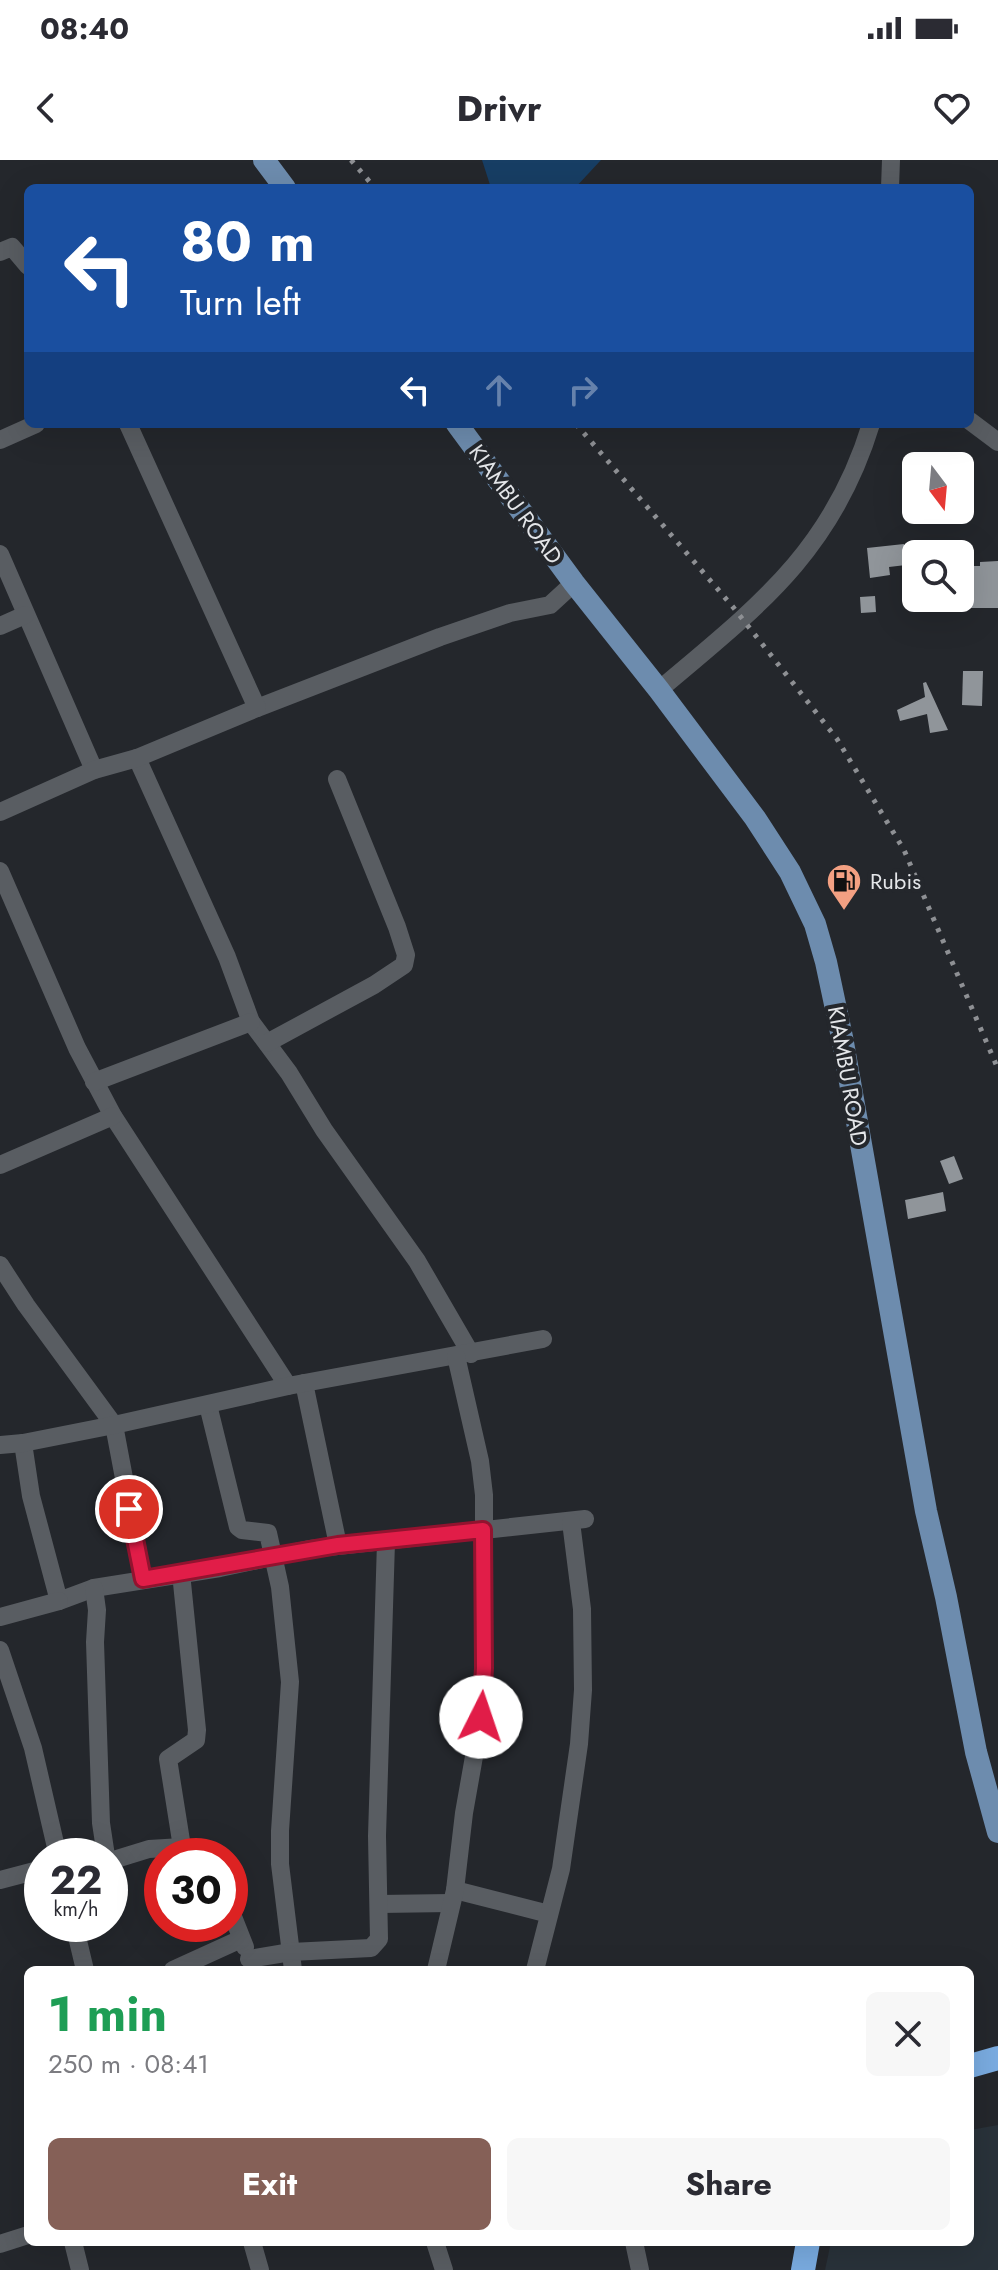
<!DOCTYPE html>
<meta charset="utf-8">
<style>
:root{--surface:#fff;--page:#f7f7f7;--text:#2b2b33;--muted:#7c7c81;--accent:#856057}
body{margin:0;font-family:Jost,sans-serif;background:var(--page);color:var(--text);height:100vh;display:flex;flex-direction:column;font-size:30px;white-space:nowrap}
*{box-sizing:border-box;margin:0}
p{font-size:26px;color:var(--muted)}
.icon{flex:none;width:44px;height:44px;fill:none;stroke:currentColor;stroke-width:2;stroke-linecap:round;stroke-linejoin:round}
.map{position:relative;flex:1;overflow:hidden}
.sheet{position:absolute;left:24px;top:1806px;width:950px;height:280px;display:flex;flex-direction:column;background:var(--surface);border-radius:12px;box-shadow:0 8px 32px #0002}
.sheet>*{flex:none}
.hud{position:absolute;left:24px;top:24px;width:950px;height:244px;border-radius:12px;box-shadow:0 8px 32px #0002;background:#1a4fa0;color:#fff;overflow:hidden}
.needle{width:52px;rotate:164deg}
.fabs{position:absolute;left:902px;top:292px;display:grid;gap:16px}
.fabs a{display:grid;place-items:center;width:72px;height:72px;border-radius:12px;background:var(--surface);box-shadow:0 8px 32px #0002;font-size:40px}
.speed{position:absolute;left:24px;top:1678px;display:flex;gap:16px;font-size:40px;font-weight:700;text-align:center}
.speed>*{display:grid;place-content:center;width:104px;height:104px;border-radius:50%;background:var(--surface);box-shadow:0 8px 32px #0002;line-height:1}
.speed small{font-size:20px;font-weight:400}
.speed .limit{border:12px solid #d22;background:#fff;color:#111}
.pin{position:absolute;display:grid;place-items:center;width:68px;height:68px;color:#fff;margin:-34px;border:4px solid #fff;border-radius:50%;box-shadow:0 2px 8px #0007}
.me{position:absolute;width:88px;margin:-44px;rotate:4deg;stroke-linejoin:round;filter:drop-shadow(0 0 6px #0008)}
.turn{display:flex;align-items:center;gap:28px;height:168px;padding:0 24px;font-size:36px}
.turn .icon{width:104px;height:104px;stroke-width:2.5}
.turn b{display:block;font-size:56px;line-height:68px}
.lanes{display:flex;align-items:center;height:76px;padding:0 24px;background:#0003;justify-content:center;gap:40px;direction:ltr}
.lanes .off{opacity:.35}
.round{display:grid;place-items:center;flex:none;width:84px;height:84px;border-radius:12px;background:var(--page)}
.summary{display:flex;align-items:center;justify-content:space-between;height:136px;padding:0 24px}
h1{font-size:48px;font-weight:700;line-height:60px;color:#1e9e55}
.action{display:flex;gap:16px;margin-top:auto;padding:16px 24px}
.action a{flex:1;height:92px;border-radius:12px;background:var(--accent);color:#fff;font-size:32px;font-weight:700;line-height:92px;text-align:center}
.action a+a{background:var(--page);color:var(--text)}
.status{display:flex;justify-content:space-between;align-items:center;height:56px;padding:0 40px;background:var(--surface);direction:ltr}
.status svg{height:22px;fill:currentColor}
header{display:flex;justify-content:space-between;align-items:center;height:104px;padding:0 24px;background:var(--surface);font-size:36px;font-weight:700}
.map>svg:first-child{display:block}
.built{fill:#29323a}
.green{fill:#173e64}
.building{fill:#90959a}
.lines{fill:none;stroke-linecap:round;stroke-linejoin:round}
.minor{stroke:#595d62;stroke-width:18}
.major{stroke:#6d8cae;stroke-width:22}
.highway{stroke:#7aace1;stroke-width:24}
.rail{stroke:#8e9094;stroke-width:5;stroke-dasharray:4 8;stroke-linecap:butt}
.route-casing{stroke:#92132f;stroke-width:20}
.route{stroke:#e11d48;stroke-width:14}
.labels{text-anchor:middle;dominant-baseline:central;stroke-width:8;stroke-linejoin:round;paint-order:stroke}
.street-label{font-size:22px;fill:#e4e6e9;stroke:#24272c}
.poi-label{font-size:22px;fill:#e4e6e9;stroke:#24272c;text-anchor:start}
</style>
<div class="status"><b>08:40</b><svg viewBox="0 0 49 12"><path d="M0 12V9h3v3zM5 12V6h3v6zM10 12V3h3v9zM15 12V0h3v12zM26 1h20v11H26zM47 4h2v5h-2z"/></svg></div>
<header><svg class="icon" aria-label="back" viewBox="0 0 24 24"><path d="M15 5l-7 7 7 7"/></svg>Drivr<svg class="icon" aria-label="heart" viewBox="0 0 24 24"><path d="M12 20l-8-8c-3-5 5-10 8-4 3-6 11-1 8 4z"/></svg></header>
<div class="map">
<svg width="998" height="2110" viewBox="0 0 998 2110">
<rect width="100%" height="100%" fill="#24272c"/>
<!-- built -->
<path class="built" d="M 998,1965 L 998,2110 L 825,2110 L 831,2082 L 970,2082 L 970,1970 Z"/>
<!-- green -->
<path class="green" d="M 482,0 L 601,0 L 575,28 L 491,28 Z"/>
<!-- building -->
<g class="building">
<path d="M 904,384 L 906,405 L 889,407 L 890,415 L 870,418 L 867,388 Z"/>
<path d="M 998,401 L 998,448 L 960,448 L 960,406 L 980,406 L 980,402 Z"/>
<path d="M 875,436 L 876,452 L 861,453 L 860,437 Z"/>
<path d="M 963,511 L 983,511 L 982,546 L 962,545 Z"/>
<path d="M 926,522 L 948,570 L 930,573 L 927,554 L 900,561 L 897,550 L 925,537 L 923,523 Z"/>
<path d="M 954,996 L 963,1019 L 949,1024 L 940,1001 Z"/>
<path d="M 943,1032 L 946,1051 L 908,1059 L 905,1040 Z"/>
</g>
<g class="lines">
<!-- minor -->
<g class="minor">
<path d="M 890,28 L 891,0"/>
<path d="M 0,92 L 12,87 L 28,106"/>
<path d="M 970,261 L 998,282"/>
<path d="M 0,280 L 36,264"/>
<path d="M 0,394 L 94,610"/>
<path d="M 0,466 L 25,455"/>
<path d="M 659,530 C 756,448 832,392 871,264"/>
<path d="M 257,548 L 440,477 L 510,453 L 550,445 L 574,423"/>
<path d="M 137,598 L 227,797 L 251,862 L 289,913 L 324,970 L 417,1101 L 471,1194"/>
<path d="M 0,652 L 94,610 L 137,598 L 257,548 L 128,264"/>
<path d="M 0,711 L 77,888 L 113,956 L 288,1226"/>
<path d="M 267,883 L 374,825 L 404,805 L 406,795 L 397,767 L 337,619"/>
<path d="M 94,922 L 251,862"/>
<path d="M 0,1005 L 113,956"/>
<path d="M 0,1105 L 26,1145 L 114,1265 L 143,1419"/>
<path d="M 304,1223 L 338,1385"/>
<path d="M 208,1245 L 238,1367 L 242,1370 L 268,1373 L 280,1427 L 290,1522 L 280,1671 L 280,1704 L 293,1810"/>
<path d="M 23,1283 L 31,1336 L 59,1441 L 94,1428 L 220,1408 L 310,1389 L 585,1359"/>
<path d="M 0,1285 L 23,1283 L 114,1265 L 288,1226 L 543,1179"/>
<path d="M 181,1413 L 197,1570 L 196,1580 L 168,1599 L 182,1687 L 193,1696"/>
<path d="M 94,1428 L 97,1450 L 95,1482 L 101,1663 L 106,1696"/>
<path d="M 0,1457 L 59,1441"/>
<path d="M 0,1490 L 33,1588 L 58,1696"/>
<path d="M 110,1701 L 149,1689 L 182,1687"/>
<path d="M 0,1720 L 42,1709"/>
<path d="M 455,1730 L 549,1754"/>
<path d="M 379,1744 L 451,1743"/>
<path d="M 230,1749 L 245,1787"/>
<path d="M 74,1764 L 85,1810"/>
<path d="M 249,1799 L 291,1792 L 371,1788 L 379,1779 L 377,1676 L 386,1382"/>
<path d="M 173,1810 L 241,1779"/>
<path d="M 436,1810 L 455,1730 L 464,1653 L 481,1557 L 484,1508 L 484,1335 L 480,1301 L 456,1196"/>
<path d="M 535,1810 L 561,1709 L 579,1584 L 583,1530 L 582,1449 L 571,1362"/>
<path d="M 73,2082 L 80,2110"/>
<path d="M 252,2082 L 260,2110"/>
<path d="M 435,2082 L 444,2110"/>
<path d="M 634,2082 L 640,2110"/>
<path d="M 0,2084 L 28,2075"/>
</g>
<!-- major -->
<g class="major">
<path d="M 264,0 L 285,28"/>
<path d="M 457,264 L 574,423 L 659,530 L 755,658 L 790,712 L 815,764 L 826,802 L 842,877 L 926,1351 L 946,1437 L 976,1592 L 998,1672"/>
</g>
<!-- highway -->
<g class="highway">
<path d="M 970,1906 L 998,1898"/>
<path d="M 803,2110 L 808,2082"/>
</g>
<!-- rail -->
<g class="rail">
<path d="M 351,0 L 375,28"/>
<path d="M 576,264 L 733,447 L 837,579 L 904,690 L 998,909"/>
</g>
</g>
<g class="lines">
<defs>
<path id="route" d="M 129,1349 L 143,1419 L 338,1385 L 483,1370 L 484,1508 L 481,1557"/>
</defs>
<!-- route casing -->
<use href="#route" class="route-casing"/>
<!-- route -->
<use href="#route" class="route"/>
</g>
<!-- icons -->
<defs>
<symbol id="fuel-pin" viewBox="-11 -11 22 30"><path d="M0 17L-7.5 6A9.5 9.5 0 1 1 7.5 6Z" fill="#f3a082" stroke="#24272c"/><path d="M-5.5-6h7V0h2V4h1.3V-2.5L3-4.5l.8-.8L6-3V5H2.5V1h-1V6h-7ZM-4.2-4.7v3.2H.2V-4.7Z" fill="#111"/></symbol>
</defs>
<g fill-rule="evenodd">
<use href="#fuel-pin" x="824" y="701" width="40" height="54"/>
</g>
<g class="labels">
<!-- street labels -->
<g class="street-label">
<text transform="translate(516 344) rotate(54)">KIAMBU ROAD</text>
<text transform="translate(848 916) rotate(80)">KIAMBU ROAD</text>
</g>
<!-- poi labels -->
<g class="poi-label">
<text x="870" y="721">Rubis</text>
</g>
</g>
</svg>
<div class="fabs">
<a><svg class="needle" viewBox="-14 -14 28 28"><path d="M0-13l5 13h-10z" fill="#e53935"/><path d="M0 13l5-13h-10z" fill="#7c7c81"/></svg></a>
<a><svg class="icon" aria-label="search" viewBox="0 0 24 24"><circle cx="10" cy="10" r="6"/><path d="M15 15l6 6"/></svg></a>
</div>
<div class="speed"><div>22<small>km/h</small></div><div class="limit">30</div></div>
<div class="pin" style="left:129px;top:1349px;background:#d93025"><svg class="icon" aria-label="arrive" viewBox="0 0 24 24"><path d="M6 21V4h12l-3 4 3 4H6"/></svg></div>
<svg class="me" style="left:481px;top:1557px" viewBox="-20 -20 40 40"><circle r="19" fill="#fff"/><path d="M0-13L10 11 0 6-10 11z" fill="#e11d48"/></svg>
<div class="hud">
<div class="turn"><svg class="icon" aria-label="left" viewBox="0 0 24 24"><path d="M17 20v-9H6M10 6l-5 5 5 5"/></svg><div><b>80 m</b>Turn left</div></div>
<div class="lanes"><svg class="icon" aria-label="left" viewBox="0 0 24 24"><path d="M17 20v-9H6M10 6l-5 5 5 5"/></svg><svg class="icon off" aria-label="ahead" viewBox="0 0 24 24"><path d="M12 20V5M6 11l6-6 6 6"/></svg><svg class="icon off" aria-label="right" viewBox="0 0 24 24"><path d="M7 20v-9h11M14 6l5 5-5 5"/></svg></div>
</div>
<section class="sheet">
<div class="summary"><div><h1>1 min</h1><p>250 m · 08:41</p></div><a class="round"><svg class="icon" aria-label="close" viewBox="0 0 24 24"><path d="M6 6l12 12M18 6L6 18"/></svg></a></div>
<div class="action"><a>Exit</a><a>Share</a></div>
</section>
</div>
